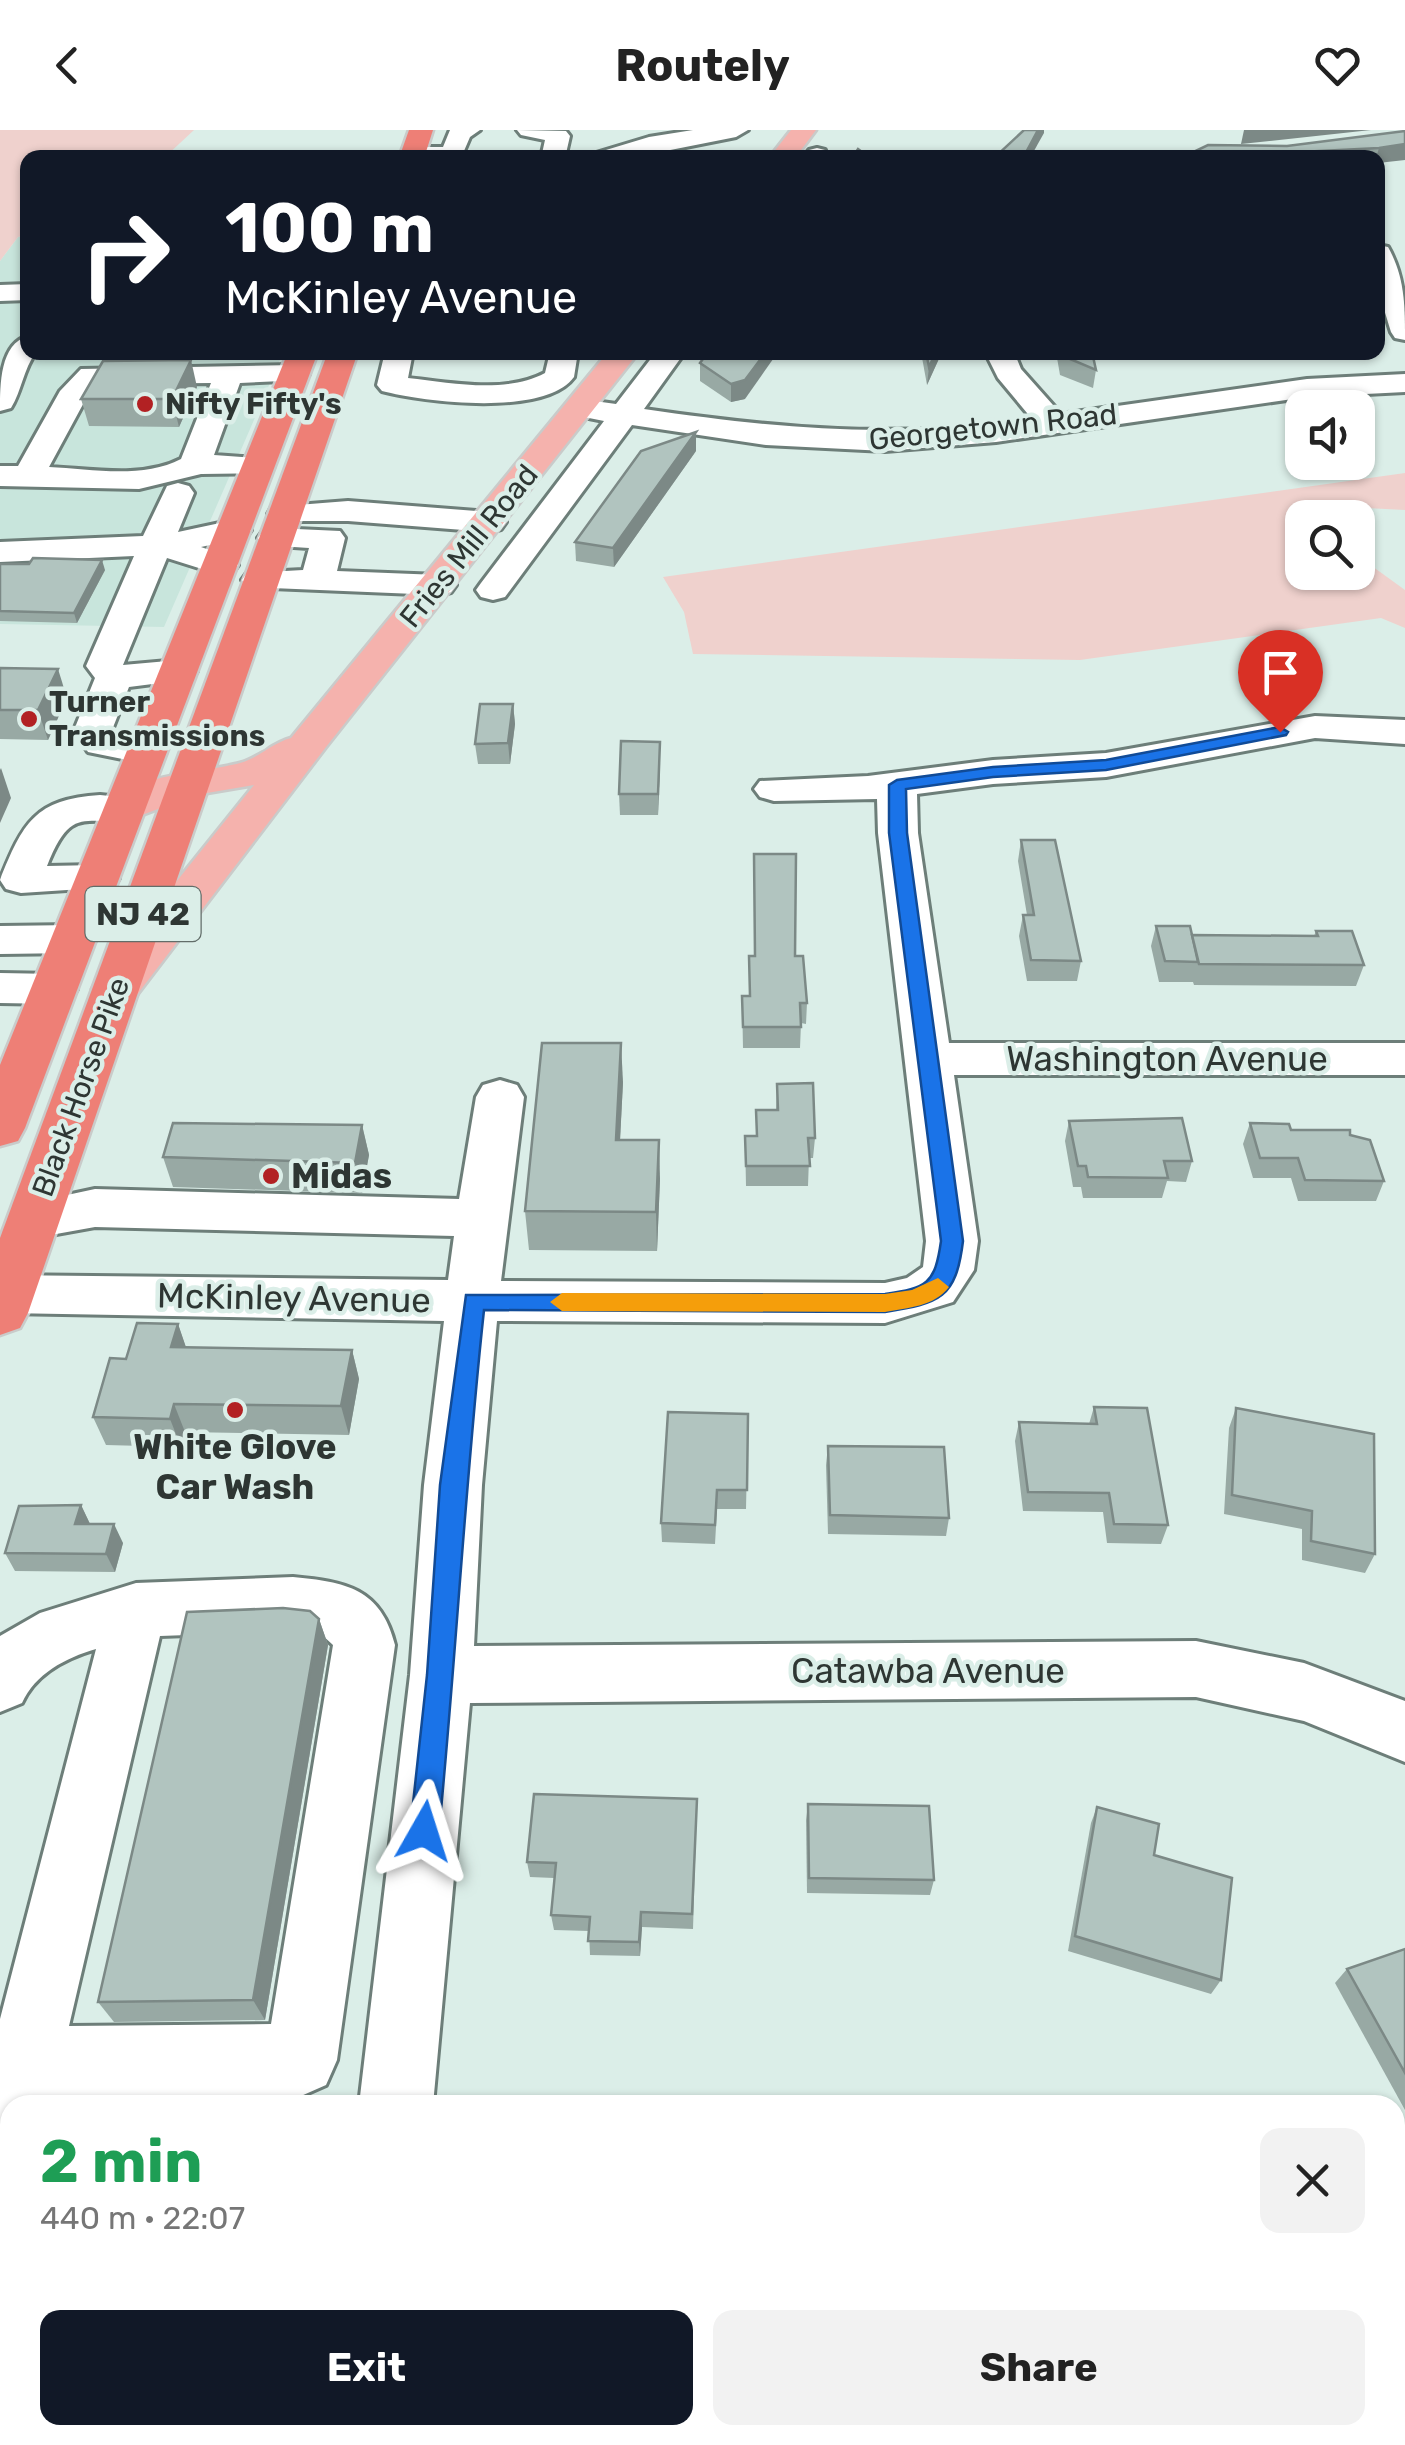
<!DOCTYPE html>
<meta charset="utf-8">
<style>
:root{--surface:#fff;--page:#f2f2f2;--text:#222;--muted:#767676;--accent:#111827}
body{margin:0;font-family:Rubik,sans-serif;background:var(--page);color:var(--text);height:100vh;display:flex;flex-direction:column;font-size:38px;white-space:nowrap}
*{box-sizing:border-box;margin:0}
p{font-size:32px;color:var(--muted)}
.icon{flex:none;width:55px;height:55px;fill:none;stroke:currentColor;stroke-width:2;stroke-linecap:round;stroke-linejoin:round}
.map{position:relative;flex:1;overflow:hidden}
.sheet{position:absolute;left:0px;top:1965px;width:1405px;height:350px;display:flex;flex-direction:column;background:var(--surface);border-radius:30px 30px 0 0;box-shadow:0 2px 8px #0004}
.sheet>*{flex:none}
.top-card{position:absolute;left:20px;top:20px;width:1365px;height:210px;border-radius:20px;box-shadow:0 2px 8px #0004;background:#111827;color:#fff;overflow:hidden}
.fabs{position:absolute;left:1285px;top:260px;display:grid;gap:20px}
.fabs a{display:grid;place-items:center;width:90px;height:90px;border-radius:20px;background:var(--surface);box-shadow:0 2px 8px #0004;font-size:50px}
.pin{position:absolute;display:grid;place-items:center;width:85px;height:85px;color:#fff;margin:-102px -42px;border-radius:50% 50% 50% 0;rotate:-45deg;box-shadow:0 0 10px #0007}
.pin .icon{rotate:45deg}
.me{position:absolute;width:110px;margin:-55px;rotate:6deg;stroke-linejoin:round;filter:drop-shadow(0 0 8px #0008)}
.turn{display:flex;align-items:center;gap:35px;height:210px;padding:0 40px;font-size:45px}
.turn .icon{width:130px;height:130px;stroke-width:2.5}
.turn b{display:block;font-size:70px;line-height:85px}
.round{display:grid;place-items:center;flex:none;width:105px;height:105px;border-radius:20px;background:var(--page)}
.summary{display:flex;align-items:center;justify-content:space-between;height:170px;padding:0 40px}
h1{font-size:60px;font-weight:700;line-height:75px;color:#1e9e55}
.cta{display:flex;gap:20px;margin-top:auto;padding:20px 40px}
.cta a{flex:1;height:115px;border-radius:20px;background:var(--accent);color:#fff;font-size:40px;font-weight:700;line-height:115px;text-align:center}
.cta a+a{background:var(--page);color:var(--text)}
header{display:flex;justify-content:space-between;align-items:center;height:130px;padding:0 40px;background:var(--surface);font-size:45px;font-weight:700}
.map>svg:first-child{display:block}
.built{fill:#c8e5dc}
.green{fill:#efd1cd}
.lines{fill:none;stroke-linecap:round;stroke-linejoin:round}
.minor-casing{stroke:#6d7e79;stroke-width:6}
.major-casing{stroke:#c9cbca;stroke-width:5}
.highway-casing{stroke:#c9cbca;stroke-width:5}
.minor{fill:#fff;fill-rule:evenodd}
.major{fill:#f5b2ad;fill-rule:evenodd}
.highway{fill:#ee7f76;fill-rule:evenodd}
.wall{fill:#98a9a4}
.shaded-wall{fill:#7c8986}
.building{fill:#b1c4bf;stroke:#7c8986;stroke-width:2.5}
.route{fill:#1a73e8;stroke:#114b97;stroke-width:2.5}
.slow{fill:#f59e0b}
.poi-dot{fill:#b22123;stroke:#dbeee8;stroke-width:4}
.labels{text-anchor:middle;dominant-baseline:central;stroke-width:9;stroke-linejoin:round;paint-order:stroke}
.far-poi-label{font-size:30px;font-weight:bold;fill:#2e3633;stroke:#dbeee8;text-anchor:start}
.far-street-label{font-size:30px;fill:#2e3633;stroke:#dbeee8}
.shield{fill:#dbeee8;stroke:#626d69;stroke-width:2.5}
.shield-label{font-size:32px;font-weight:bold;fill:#2e3633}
.street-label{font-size:35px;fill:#2e3633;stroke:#dbeee8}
.poi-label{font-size:35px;font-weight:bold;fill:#2e3633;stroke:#dbeee8;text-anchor:start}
</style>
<header><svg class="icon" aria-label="back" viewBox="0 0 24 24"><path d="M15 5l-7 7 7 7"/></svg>Routely<svg class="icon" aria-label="heart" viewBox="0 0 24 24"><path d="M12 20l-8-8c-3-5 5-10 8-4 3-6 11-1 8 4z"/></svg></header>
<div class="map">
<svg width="1405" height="2315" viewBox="0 0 1405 2315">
<rect width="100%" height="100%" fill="#dbeee8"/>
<!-- built -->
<path class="built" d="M 18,107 L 27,107 L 28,222 L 283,223 L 164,497 L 0,494 L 0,131 Z"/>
<!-- green -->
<g class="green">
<path d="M 0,0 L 194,0 L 165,27 L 28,28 L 27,105 L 18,107 L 0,131 Z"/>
<path d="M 1405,343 L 1405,380 L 1366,378 L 1348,387 L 1302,388 L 1302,442 L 1358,442 L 1358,426 L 1405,460 L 1405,498 L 1381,488 L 1080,530 L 693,524 L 684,482 L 663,447 Z"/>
</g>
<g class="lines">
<defs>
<g id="minor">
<path d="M 450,0 L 480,0 L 470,7 L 461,28 L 404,28 L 401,24 L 413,17 L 443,17 Z"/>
<path d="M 517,0 L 566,1 L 570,6 L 565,28 L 541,28 L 545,10 L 521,5 Z"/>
<path d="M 693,0 L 748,0 L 736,7 L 630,28 L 592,28 L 596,23 L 649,7 Z"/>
<path d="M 817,18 L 825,20 L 827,28 L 803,28 L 809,20 Z"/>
<path d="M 1378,115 L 1388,117 C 1405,147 1405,177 1405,210 L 1395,208 L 1391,202 L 1378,160 Z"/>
<path d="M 28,154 L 28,170 L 0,171 L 0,155 Z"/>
<path d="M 28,206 L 28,222 L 36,222 C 23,240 22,260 11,278 L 0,281 C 0,254 0,214 28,206 Z"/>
<path d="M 385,222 L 413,222 L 408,248 C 452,253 505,264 545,243 L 550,222 L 578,222 L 574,247 C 545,287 424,272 382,261 L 377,255 Z"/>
<path d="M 656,222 L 685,222 L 644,279 C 782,299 893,309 1032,289 L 998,248 L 985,222 L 1014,222 L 1021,239 L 1061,284 L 1307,249 L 1405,244 L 1405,262 L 1307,267 L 996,312 L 885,321 L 766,315 L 632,295 L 505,467 L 493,470 L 481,467 L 476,460 L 481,453 L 604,291 L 569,284 L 565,278 L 569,272 L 580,269 L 616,274 Z"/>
<path d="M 294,235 L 304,238 L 309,244 L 304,250 L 240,253 L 214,325 L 269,329 L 274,336 L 269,343 L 201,344 L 139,359 L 0,356 L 0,336 L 18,336 L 60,261 L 81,239 ZM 211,253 L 181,329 C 143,349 91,339 49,337 L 88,265 L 99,254 Z"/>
<path d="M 178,353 L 189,356 L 194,363 L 178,402 L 234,390 L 246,393 L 251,400 L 246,407 L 201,417 L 233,428 L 238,435 L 233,442 L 221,445 L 167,428 L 123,535 L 179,530 L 192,533 L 197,541 L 192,549 L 129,557 L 112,600 L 115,605 L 161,614 L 166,622 L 161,630 L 147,634 L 88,622 L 74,600 L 95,548 L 86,536 L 134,426 L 0,432 L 0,412 L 143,406 L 167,356 Z"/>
<path d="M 348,371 L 489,382 L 501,385 L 506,392 L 501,399 L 489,402 L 348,391 L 272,391 L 268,384 L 272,377 Z"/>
<path d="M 275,398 L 340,401 L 345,408 L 337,441 L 439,445 L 451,448 L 456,455 L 451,462 L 439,465 L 247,457 L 242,450 L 247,443 L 303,440 L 309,418 L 263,415 L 258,408 L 263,401 Z"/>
<path d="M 1315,586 L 1405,590 L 1405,614 L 1315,608 L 1106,647 L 993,654 L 917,664 L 918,703 L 949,913 L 1405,913 L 1405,945 L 954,945 L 978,1111 L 974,1140 L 953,1172 L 885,1193 L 497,1191 L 482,1355 L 474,1516 L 1196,1511 L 1304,1533 L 1405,1571 L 1405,1632 L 1304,1591 L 1196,1567 L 470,1573 L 433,1975 L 359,1975 L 410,1545 L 424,1355 L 444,1191 L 7,1183 L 0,1181 L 0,1145 L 448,1150 L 454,1106 L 95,1097 L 34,1108 L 16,1102 L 9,1089 L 16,1076 L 95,1059 L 459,1069 L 476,967 L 483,955 L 500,950 L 517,955 L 524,967 L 501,1151 L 885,1153 L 907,1148 L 923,1137 L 926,1111 L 878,703 L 877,669 L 774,671 L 760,667 L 754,659 L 760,651 L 868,646 L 993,630 L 1106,623 Z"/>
<path d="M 100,665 L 140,669 L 146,678 L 140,687 C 86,700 73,670 47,736 L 98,735 L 113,739 L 119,748 L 113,757 L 21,763 L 6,759 L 0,750 C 23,693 35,669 100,665 Z"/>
<path d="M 74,795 L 89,799 L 96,809 L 89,819 L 74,823 L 0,824 L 0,796 Z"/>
<path d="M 0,843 L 55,844 L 71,849 L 77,859 L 71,869 L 55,874 L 0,873 Z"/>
<path d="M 293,1447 C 345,1452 381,1458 395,1515 L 337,1930 L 326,1955 L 301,1966 L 38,1969 L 40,1975 L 10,1975 L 10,2028 L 0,2026 L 0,1889 L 96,1519 C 65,1528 35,1544 22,1573 L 0,1582 L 0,1506 L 40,1483 L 136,1453 ZM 293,1501 L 321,1504 L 333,1515 L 271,1894 L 69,1896 L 160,1506 Z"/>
<path d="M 317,2305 L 399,2305 L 398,2315 L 316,2315 Z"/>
</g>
<g id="major">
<path d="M 791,0 L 816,0 L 795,28 L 769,28 Z"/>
<path d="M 608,222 L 639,222 L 326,617 L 133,870 L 116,874 L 99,870 L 92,859 L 99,848 L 254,655 L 195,665 L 126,691 L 111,687 L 105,678 C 128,644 203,643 240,633 C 259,628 272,613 291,608 Z"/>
</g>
<g id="highway">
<path d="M 409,0 L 433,0 L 424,28 L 399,28 Z"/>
<path d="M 288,222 L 318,222 L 25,998 L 18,1011 L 0,1016 L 0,935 Z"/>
<path d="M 328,222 L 358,222 L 28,1183 L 20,1198 L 0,1205 L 0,1108 Z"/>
</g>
</defs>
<!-- minor casing -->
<use href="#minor" class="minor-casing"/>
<!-- major casing -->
<use href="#major" class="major-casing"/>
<!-- highway casing -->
<use href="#highway" class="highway-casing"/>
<!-- minor -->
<use href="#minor" class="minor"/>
<!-- major -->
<use href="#major" class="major"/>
<!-- highway -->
<use href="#highway" class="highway"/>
</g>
<!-- wall -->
<g class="wall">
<path d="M 1405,1 L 1378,28 L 1181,28 L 1287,16 Z"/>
<path d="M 74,222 L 165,222 L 161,230 L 197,257 L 179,297 L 89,296 L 81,269 L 121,231 L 119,224 Z"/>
<path d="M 708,222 L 745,269 L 731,272 L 700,251 L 700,233 Z"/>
<path d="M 921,222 L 942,222 L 927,255 Z"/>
<path d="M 1056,222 L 1092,222 L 1096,240 L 1093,258 L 1060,245 Z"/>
<path d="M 696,321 L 614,437 L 576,431 L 575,412 Z"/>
<path d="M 0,434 L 105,440 L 77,493 L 0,491 Z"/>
<path d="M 0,538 L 67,568 L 48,610 L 0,609 Z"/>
<path d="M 513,574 L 515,594 L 510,634 L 478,634 L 475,614 Z"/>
<path d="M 660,632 L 658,685 L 620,685 L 619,664 Z"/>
<path d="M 1021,710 L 1081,831 L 1077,851 L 1027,851 L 1019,806 L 1023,785 L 1027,785 L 1018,731 Z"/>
<path d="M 754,724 L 795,826 L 807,873 L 806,894 L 801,893 L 800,918 L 743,918 L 742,866 L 749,866 L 749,826 L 754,826 Z"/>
<path d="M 1156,796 L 1192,806 L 1314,806 L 1316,801 L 1364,835 L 1356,856 L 1194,855 L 1193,852 L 1159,852 L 1151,816 Z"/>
<path d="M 623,952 L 620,1010 L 660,1049 L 657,1121 L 529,1120 L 525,1081 Z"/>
<path d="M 777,954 L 815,1008 L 813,1028 L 809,1028 L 808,1056 L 746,1056 L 745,1006 L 756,1006 L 756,980 L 776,980 Z"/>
<path d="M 1069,991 L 1192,1031 L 1186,1052 L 1167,1051 L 1162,1068 L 1083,1068 L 1081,1057 L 1073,1057 L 1065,1011 Z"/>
<path d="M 1250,993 L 1291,1000 L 1350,1005 L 1384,1051 L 1376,1071 L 1298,1071 L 1291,1048 L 1253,1048 L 1243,1014 Z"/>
<path d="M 362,995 L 369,1025 L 362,1063 L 173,1057 L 163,1027 Z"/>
<path d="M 178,1194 L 186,1218 L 352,1220 L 359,1249 L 349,1305 L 185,1302 L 181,1317 L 106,1315 L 93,1287 L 126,1229 Z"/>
<path d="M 1094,1277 L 1168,1395 L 1161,1414 L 1107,1413 L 1103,1382 L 1023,1381 L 1015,1311 L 1019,1292 L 1089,1294 Z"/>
<path d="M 1236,1278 L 1375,1424 L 1365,1443 L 1302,1430 L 1302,1399 L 1224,1384 L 1229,1298 Z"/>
<path d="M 748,1284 L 746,1379 L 717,1379 L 715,1414 L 662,1412 L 661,1393 Z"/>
<path d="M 828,1316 L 949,1388 L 946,1406 L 828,1404 L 826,1335 Z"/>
<path d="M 81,1375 L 90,1394 L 123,1413 L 115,1442 L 15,1441 L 5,1423 Z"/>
<path d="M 319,1489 L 328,1515 L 265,1890 L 114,1892 L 98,1872 Z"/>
<path d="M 697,1669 L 693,1799 L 642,1797 L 640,1826 L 590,1825 L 589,1801 L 554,1800 L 551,1785 L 554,1748 L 530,1747 L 527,1732 Z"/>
<path d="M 808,1674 L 934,1750 L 930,1765 L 807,1763 L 806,1690 Z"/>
<path d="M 1097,1677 L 1154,1725 L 1221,1850 L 1211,1864 L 1068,1821 L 1091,1693 Z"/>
<path d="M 1405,1819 L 1405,1980 L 1335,1853 L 1347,1839 Z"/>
</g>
<!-- shaded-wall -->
<g class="shaded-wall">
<path d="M 1038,0 L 1044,0 L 1044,3 L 1030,28 L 1023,28 Z"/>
<path d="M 1244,0 L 1371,0 L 1241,14 Z"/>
<path d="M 1405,14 L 1405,30 L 1378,33 L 1378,28 L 1376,28 L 1379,18 Z"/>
<path d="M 157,222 L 165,222 L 159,234 Z"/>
<path d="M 766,222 L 778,222 L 745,269 L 731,272 L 731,254 Z"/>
<path d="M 936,222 L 942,222 L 927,255 L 929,237 Z"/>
<path d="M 1328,222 L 1346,222 L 1326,230 Z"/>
<path d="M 191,230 L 197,257 L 179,297 L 172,269 Z"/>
<path d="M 696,302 L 696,321 L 614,437 L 613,418 Z"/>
<path d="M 102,430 L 105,440 L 77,493 L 74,483 Z"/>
<path d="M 58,539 L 67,568 L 48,610 L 38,580 Z"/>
<path d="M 513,574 L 515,594 L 510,634 L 508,613 Z"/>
<path d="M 660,612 L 660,632 L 658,685 L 658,664 Z"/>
<path d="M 1,638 L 11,668 L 0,693 L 0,640 Z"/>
<path d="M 621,913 L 623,952 L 618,1049 L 616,1010 Z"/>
<path d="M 362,995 L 369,1025 L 362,1063 L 355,1033 Z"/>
<path d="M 659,1010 L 660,1049 L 657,1121 L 656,1082 Z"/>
<path d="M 178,1194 L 188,1223 L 171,1217 Z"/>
<path d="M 352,1220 L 359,1249 L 349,1305 L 341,1276 Z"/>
<path d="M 174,1274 L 185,1302 L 181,1317 L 170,1289 Z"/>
<path d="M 81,1375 L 90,1394 L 75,1394 Z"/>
<path d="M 114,1394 L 123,1413 L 115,1442 L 106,1424 Z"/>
<path d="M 319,1489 L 328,1515 L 265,1890 L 253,1870 Z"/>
<path d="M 641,1782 L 642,1797 L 640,1826 L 639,1812 Z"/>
<path d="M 212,2305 L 223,2305 L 222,2315 L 210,2315 Z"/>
</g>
<!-- building -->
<g class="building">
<path d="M 1024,0 L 1038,0 L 1023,28 L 994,28 Z"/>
<path d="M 1405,1 L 1405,14 L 1379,18 L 1181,28 L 1208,15 L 1287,16 Z"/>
<path d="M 858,19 L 870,28 L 852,28 Z"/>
<path d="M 708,222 L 766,222 L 745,250 L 731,254 L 700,233 Z"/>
<path d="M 926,222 L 936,222 L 929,237 Z"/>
<path d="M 1062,222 L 1092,222 L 1096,240 L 1063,226 Z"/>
<path d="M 191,230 L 172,269 L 81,269 L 103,231 Z"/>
<path d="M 696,302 L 613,418 L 575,412 L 641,321 Z"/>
<path d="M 33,428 L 102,430 L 74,483 L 0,481 L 0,434 L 29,434 Z"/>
<path d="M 0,538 L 58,539 L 38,580 L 0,580 Z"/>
<path d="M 480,574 L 513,574 L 508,613 L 475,614 Z"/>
<path d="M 621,611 L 660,612 L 658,664 L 619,664 Z"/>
<path d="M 1021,710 L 1055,710 L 1081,831 L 1031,830 L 1023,785 L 1034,785 Z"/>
<path d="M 754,724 L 796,724 L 795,826 L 803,826 L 807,873 L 800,873 L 801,897 L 743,897 L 742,866 L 750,866 L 749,826 L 755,826 Z"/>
<path d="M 1156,796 L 1190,796 L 1198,832 L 1165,831 Z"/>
<path d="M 1316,801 L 1352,801 L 1364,835 L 1199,834 L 1192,805 L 1318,806 Z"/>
<path d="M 542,913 L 621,913 L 616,1010 L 659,1010 L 656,1082 L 525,1081 Z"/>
<path d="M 813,953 L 815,1008 L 808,1008 L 810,1036 L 746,1036 L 745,1006 L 757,1006 L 756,980 L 778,980 L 777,954 Z"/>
<path d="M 1182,988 L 1192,1031 L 1164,1031 L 1168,1048 L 1088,1047 L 1086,1036 L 1078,1036 L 1069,991 Z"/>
<path d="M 173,993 L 362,995 L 355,1033 L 163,1027 Z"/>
<path d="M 1250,993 L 1289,994 L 1291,1000 L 1350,1000 L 1350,1005 L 1370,1010 L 1384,1051 L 1305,1050 L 1298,1028 L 1260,1028 Z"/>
<path d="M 137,1193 L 178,1194 L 171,1217 L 352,1220 L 341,1276 L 174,1274 L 170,1289 L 93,1287 L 110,1228 L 126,1229 Z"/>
<path d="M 1094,1277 L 1147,1278 L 1168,1395 L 1114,1394 L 1109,1363 L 1028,1362 L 1019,1292 L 1097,1294 Z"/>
<path d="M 1236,1278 L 1374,1304 L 1375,1424 L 1311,1411 L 1312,1381 L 1232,1365 Z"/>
<path d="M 668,1282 L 748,1284 L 747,1360 L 717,1360 L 715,1395 L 661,1393 Z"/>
<path d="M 828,1316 L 944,1317 L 949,1388 L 830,1385 Z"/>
<path d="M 81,1375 L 75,1394 L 114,1394 L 106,1424 L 5,1423 L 19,1376 Z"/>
<path d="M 283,1478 L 310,1481 L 319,1489 L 253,1870 L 98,1872 L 187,1482 Z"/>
<path d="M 534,1664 L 697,1669 L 692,1784 L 641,1782 L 639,1812 L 588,1811 L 590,1787 L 551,1785 L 556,1733 L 527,1732 Z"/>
<path d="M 808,1674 L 929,1676 L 934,1750 L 809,1748 Z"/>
<path d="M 1097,1677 L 1159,1694 L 1154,1725 L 1232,1748 L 1221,1850 L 1075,1806 Z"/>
<path d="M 1405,1819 L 1405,1943 L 1347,1839 Z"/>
<path d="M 129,2305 L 212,2305 L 210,2315 L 127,2315 Z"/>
<rect x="603" y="2305" width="78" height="10"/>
</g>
<!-- route -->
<path class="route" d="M 1280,597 L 1288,602 L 1286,605 L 1106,640 L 993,647 L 906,659 L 907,703 L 963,1111 C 956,1169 940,1173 885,1182 L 484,1180 C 465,1354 456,1528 439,1701 L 435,1711 L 424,1715 L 414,1711 L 410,1701 L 427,1545 L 440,1355 L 466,1165 L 885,1164 C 927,1158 935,1154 941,1111 L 889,703 L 889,655 L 897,650 L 993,637 L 1106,630 Z"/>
<!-- slow -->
<path class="slow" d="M 938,1148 L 949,1157 C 935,1176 908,1178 885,1182 L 562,1181 L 550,1172 L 562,1163 L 885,1164 L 912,1160 Z"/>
<!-- markers -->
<g class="poi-dot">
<circle cx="145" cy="274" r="10"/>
<circle cx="29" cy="589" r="10"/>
<circle cx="271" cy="1046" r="10"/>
<circle cx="235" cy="1280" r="10"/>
</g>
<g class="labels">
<!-- far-poi labels -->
<g class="far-poi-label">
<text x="165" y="274">Nifty Fifty's</text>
<text x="49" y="572">Turner<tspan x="49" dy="34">Transmissions</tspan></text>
</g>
<!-- far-street labels -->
<g class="far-street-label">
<text transform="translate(993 297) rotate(-6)">Georgetown Road</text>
<text transform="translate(469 416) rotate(-51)">Fries Mill Road</text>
<text transform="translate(81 957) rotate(-70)">Black Horse Pike</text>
</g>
<!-- shield labels -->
<rect class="shield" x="85.5" y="757" width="115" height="54" rx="8"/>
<g class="shield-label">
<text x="143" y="784">NJ 42</text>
</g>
<!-- street labels -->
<g class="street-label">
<text x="1167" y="929">Washington Avenue</text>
<text transform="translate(294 1168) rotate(1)">McKinley Avenue</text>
<text x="928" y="1541">Catawba Avenue</text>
</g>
<!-- poi labels -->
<g class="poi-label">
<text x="291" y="1046">Midas</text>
<text x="235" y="1317" text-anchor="middle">White Glove<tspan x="235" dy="40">Car Wash</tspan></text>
</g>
</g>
</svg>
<div class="fabs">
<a><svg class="icon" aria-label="sound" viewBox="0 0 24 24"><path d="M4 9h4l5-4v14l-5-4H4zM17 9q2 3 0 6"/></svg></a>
<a><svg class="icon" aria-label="search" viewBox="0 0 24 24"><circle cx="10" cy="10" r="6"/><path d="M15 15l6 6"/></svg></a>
</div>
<div class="pin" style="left:1280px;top:602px;background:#d93025"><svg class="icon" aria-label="arrive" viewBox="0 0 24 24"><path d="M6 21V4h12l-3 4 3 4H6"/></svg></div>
<svg class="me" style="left:424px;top:1701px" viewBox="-20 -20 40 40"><path d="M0-17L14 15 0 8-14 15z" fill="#1a73e8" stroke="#fff" stroke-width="4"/></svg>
<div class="top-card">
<div class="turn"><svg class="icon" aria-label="right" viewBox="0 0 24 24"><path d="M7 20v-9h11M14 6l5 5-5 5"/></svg><div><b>100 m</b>McKinley Avenue</div></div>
</div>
<section class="sheet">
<div class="summary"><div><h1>2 min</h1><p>440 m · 22:07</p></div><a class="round"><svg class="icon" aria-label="close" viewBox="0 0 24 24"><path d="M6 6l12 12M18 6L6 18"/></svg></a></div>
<div class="cta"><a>Exit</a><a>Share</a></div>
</section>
</div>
